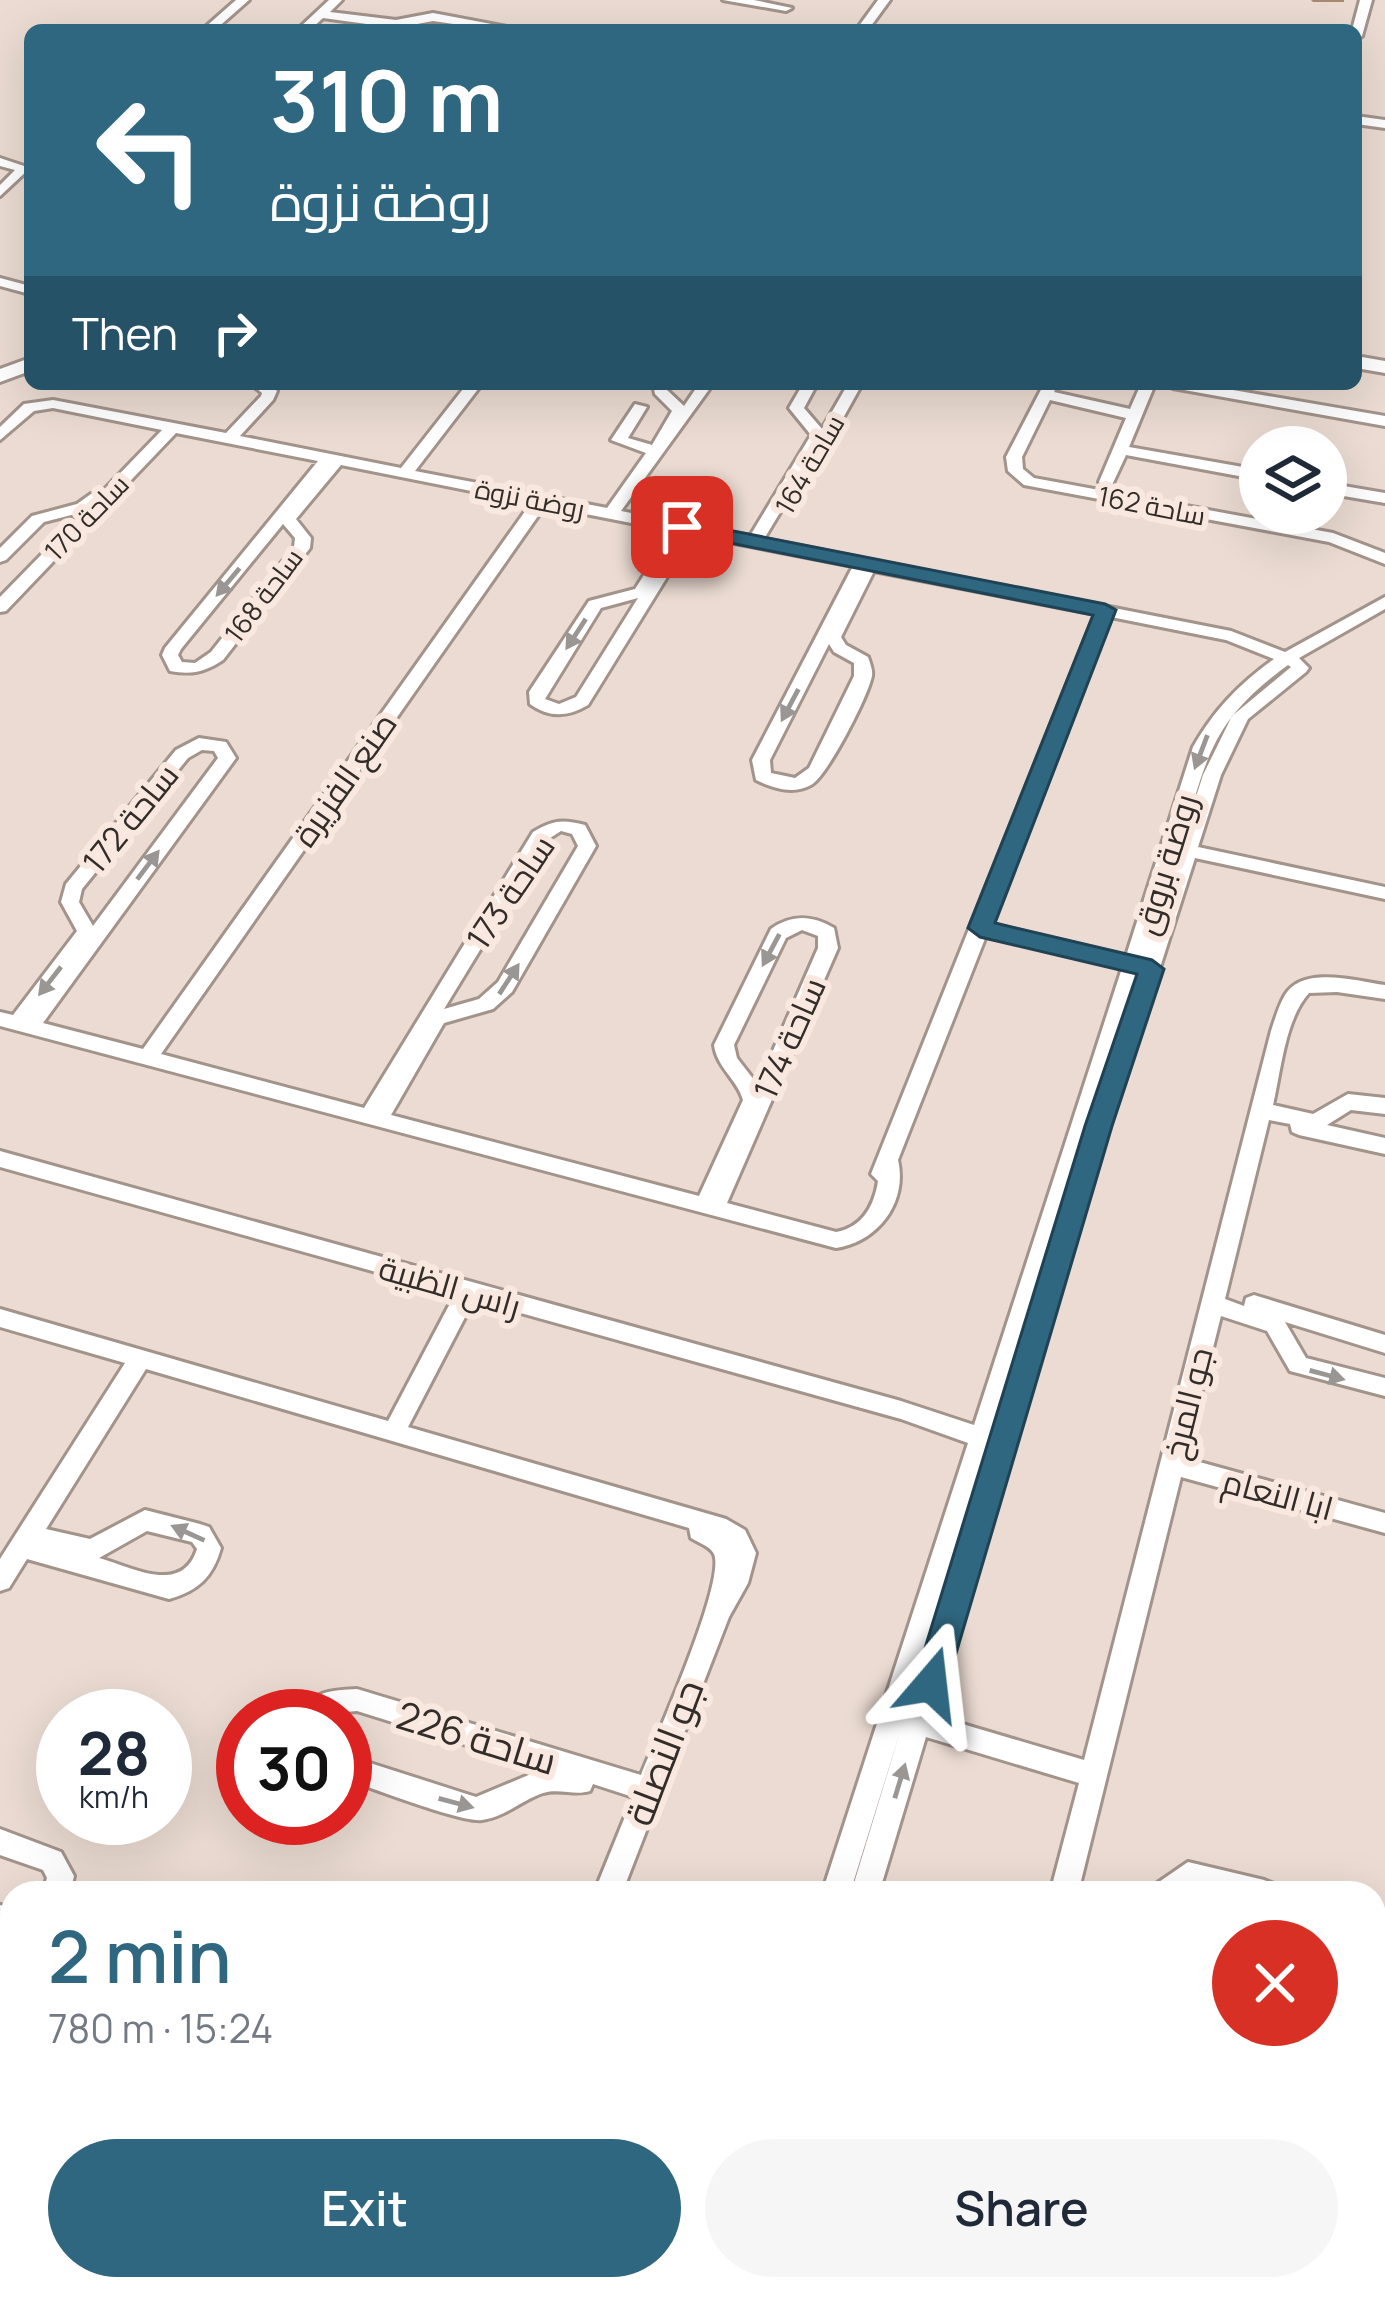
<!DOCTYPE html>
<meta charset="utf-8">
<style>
:root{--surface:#fff;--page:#f6f6f7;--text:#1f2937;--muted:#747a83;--accent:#2f6781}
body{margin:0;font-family:Manrope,Cairo,sans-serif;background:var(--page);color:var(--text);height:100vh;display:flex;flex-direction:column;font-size:45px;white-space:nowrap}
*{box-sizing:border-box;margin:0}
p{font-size:39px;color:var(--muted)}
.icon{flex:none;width:66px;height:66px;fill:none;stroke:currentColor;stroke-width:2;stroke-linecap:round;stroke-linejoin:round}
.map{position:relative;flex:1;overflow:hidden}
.sheet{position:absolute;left:0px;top:1881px;width:1386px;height:420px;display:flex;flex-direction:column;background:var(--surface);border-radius:36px 36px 0 0;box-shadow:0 12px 48px #0002}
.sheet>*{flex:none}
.top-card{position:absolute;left:24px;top:24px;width:1338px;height:366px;border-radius:18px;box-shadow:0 12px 48px #0002;background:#2f6781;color:#fff;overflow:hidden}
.tools{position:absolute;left:1239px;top:426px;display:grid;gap:24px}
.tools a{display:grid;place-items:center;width:108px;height:108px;border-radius:50%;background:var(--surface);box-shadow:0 12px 48px #0002;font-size:60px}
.speed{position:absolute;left:36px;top:1689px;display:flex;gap:24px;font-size:60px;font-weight:700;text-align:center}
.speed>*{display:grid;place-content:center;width:156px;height:156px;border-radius:50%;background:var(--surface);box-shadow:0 12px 48px #0002;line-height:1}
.speed small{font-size:30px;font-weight:400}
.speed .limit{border:18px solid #d22;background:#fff;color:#111}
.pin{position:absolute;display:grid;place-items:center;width:102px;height:102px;color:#fff;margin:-51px;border-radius:24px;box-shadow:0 6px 18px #0006}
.me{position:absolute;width:132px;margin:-66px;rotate:17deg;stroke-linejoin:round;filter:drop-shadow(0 0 9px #0008)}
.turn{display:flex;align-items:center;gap:42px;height:252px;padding:0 48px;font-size:54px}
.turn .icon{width:156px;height:156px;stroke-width:2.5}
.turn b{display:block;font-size:84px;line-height:102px}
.then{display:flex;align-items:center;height:114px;padding:0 48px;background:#0003;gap:24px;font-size:45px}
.round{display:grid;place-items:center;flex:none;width:126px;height:126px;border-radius:63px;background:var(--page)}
.headline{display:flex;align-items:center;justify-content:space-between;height:204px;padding:0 48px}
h1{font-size:72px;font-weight:600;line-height:90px;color:var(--accent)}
.cta{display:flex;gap:24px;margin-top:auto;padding:24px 48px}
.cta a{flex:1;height:138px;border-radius:72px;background:var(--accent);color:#fff;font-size:48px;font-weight:600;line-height:138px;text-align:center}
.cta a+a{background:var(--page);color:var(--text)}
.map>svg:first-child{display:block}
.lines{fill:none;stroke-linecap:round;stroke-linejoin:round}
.street-casing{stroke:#a2938b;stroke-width:6}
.secondary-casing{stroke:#a2938b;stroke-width:6}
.street{fill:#fff;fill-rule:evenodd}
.secondary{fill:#fff;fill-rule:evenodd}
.wall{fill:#ab8870}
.oneway{fill:#999694}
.route{fill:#2f6781;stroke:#1f4354;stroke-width:3}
.labels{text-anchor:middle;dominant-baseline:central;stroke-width:12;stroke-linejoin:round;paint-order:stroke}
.far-street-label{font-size:27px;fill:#332d29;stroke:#f9e8df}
.street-label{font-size:33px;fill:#332d29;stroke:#f9e8df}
.near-street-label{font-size:39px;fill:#332d29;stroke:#f9e8df}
</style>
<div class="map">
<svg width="1385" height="2301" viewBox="0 0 1385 2301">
<rect width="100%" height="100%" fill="#ebdbd2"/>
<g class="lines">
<defs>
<g id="street">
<path d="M 236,0 L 249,0 L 215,30 L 202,30 Z"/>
<path d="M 329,0 L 342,0 L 330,12 L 396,20 L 433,13 L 523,30 L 494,30 L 433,21 L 396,28 L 323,18 L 310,30 L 297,30 Z"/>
<path d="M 723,0 L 754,0 L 792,8 L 786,11 Z"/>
<path d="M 878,0 L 890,0 L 868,30 L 856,30 Z"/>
<path d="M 1360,0 L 1372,0 L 1362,36 L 1356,40 L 1356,30 L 1352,30 Z"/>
<path d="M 1356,116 L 1385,120 L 1385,128 L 1356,124 Z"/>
<path d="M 0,158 L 30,168 L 0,196 L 0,185 L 15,170 L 0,166 Z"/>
<path d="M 0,278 L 30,286 L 30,294 L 0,286 Z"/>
<path d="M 251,384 L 269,384 L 277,391 L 273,400 L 240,436 L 401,468 L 467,384 L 482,384 L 415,471 L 607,508 L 646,453 L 611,440 L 635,404 L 647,407 L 628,438 L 652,445 L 672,411 L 655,394 L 653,384 L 667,384 L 667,390 L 684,406 L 699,384 L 713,384 L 621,511 L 750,536 L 811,435 L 789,408 L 803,384 L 817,384 L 804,408 L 822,429 L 848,384 L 862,384 L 828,445 L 818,449 L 764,539 L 1231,631 L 1285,652 L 1385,597 L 1385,609 L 1299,658 L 1309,668 L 1306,672 L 1248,719 L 1221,775 L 1198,847 L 1385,887 L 1385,899 L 1195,858 L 1109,1127 L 932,1715 L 1084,1760 L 1271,1031 C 1275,1019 1279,1005 1285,995 C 1303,965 1357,981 1385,985 L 1385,999 L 1337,992 L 1309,993 C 1285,1019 1281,1071 1273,1105 L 1313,1114 L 1348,1094 L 1385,1098 L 1385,1114 L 1351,1110 L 1327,1125 L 1385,1138 L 1385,1154 L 1299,1135 L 1292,1132 L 1290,1124 L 1269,1120 L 1225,1299 L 1244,1306 L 1246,1298 L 1254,1295 L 1385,1335 L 1385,1353 L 1285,1322 L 1306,1358 L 1385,1378 L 1385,1396 L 1290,1371 L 1267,1331 L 1221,1316 L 1185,1458 L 1385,1513 L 1385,1533 L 1181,1477 L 1078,1893 L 1050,1893 L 1079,1783 L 926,1737 L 879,1893 L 851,1893 L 901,1729 L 850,1893 L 822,1893 L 968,1443 L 901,1419 L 474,1300 L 408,1427 L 726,1519 L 745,1530 L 756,1553 L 748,1583 L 729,1617 L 622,1893 L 594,1893 L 633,1797 L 593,1784 L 590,1791 C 575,1796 560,1788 543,1793 C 522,1800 505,1817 482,1820 C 462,1823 370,1787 345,1779 L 345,1755 L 476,1797 L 543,1769 L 357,1711 L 298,1716 C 311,1691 332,1690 357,1689 L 641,1775 C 655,1740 726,1582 714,1554 C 710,1546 699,1543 691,1538 L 689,1528 L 146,1369 L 46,1529 L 90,1539 L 145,1510 L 200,1524 L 209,1527 L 221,1548 C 213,1577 198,1591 169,1599 L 27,1559 L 9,1588 L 0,1591 L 0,1559 L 125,1363 L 0,1327 L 0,1309 L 388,1421 L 455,1294 L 0,1167 L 0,1151 L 901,1401 L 974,1425 L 1122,968 L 986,936 L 898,1160 C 908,1202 878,1242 836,1248 L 0,1026 L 0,1012 L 13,1015 L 77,931 L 61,902 L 66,884 L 176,750 L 199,738 L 226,742 L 236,758 L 43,1023 L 143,1049 L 531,503 L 341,465 L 296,519 L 311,538 L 310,548 L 223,660 C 205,672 192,675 170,671 L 162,655 L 165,648 L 318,461 L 176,433 L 6,611 L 0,612 L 0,597 L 83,512 L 44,522 L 6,560 L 0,562 L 0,548 L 32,516 L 77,504 L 91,494 L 101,493 L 162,430 L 53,408 L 34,411 L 0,440 L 0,427 L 24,404 L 53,400 L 226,433 L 261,396 L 262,393 ZM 545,506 L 672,531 L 635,589 L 589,601 L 529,692 L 530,704 C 549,718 568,717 588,705 L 693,535 L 853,566 L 752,760 L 756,780 C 773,788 793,795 811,785 C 828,775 868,696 872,676 C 873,670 870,663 868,657 L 846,645 L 841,637 L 874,571 L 1095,614 L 871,1174 L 878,1181 C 874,1206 863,1227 836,1232 L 727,1203 L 838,948 L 834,928 C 812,915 792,914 771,929 L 714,1045 C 717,1068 737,1079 743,1100 L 699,1196 L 391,1115 L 444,1023 L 493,1009 L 512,992 L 596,846 L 585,825 C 563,819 553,820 533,832 L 364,1108 L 161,1054 ZM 283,524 L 295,538 L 294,547 L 211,652 L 195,663 L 182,662 L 178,655 L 181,649 ZM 638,598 L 576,697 L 559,704 L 545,699 L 601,608 ZM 1111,617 L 1226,640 L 1274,659 C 1239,684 1214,710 1193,747 L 1126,956 L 991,924 ZM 829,644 L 834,652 L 854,663 L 854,676 L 809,768 L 795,778 L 771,773 L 770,760 ZM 1288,665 L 1291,667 L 1232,716 L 1203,775 L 1181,843 C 1208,756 1210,722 1288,665 ZM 202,750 L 214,751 L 218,758 L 93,926 L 79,902 L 82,889 L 188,758 ZM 561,831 L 572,834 L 578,846 L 498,982 L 479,999 L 444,1009 L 547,840 ZM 802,930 L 818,936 L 818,948 L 758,1085 L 737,1058 L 734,1045 L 786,938 ZM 147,1531 L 192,1542 L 197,1549 C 182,1596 132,1567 99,1558 ZM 956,1555 L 909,1708 L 908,1708 Z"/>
<path d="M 1044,384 L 1058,384 L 1054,392 L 1130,409 L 1141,384 L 1155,384 L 1129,447 L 1260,470 L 1260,480 L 1126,455 L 1112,485 L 1102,485 L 1099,482 L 1126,418 L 1050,400 L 1022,457 L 1023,469 L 1034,478 L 1333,533 L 1385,553 L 1385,564 L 1329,542 L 1024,485 L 1008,471 L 1006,457 Z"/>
<path d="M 1166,384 L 1198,384 L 1385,416 L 1385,426 L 1173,388 Z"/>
<path d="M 1326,483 L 1385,493 L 1385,503 L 1326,493 Z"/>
<path d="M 0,1829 L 61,1852 L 74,1876 L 70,1893 L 42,1893 L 47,1878 L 43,1870 L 0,1855 Z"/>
<path d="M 1188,1862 L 1264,1880 L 1274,1884 L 1278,1893 L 1210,1893 L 1192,1889 L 1187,1893 L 1152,1893 L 1156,1884 Z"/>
<path d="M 0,1905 L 12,1908 L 12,1934 L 0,1931 Z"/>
<path d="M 1385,2284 L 1385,2301 L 1350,2301 L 1354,2290 L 1374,2289 L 1374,2285 Z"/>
<path d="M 441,2289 L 471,2289 L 467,2301 L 437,2301 Z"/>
<path d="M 694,2289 L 724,2289 L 720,2301 L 690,2301 Z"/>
<path d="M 726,2289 L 756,2289 L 752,2301 L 722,2301 Z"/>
<path d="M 953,2289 L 983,2289 L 980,2301 L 950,2301 Z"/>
</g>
<g id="secondary">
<path d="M 1356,356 L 1385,361 L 1385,373 L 1356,368 Z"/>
<path d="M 30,358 L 30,371 L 0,382 L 0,369 Z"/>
</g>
</defs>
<!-- street casing -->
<use href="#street" class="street-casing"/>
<!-- secondary casing -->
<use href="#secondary" class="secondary-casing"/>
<!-- street -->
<use href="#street" class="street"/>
<!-- secondary -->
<use href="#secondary" class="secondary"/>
</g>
<!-- wall -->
<path class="wall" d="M 1311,0 L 1344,0 L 1344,2 L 1313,2 Z"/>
<!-- one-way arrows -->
<defs><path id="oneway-solid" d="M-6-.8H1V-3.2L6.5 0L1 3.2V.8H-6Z" transform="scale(3)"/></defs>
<g class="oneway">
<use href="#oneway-solid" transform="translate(228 582) rotate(130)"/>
<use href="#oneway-solid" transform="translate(576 634) rotate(123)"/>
<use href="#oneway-solid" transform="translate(790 705) rotate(118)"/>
<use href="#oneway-solid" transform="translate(1201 752) rotate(111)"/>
<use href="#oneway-solid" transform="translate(148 865) rotate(-53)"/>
<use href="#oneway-solid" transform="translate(771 950) rotate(118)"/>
<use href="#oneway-solid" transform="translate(509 979) rotate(-57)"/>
<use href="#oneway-solid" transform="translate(50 981) rotate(128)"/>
<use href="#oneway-solid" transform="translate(1327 1375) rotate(15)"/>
<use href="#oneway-solid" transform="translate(188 1533) rotate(-156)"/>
<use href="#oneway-solid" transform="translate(900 1781) rotate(-73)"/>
<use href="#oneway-solid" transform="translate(456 1803) rotate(15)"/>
</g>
<!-- route -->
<path class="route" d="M 682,521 L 1105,604 L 1116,610 L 995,923 L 1152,960 L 1164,969 L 1112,1126 L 947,1684 L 942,1694 L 931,1698 L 919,1694 L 914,1684 L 1085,1126 L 1137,974 L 980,937 L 968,928 L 1093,615 L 675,532 L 672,527 Z"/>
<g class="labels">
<!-- far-street labels -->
<g class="far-street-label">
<text transform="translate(809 464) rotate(-60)">ساحة 164</text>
<text transform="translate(530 498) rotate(11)">روضة نزوة</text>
<text transform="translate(1152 505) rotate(11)">ساحة 162</text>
<text transform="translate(86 517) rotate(-46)">ساحة 170</text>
<text transform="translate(263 595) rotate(-53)">ساحة 168</text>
</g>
<!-- street labels -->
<g class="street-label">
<text transform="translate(344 779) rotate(-55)">صنع الفزيرة</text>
<text transform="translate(130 818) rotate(-51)">ساحة 172</text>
<text transform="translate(1165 864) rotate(-73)">روضة بروق</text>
<text transform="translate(510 892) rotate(-56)">ساحة 173</text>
<text transform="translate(789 1038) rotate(-66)">ساحة 174</text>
<text transform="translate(450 1286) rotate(16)">راس الظبية</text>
<text transform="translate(1187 1403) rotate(-76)">جو المرخ</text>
<text transform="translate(1278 1494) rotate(15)">ابا النعام</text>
</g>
<!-- near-street labels -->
<g class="near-street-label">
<text transform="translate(477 1737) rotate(17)">ساحة 226</text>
<text transform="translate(663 1752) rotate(-69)">جو النصلة</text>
</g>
</g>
</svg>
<div class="tools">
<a><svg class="icon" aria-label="layers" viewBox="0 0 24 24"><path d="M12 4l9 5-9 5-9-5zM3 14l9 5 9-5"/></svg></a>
</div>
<div class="speed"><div>28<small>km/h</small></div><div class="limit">30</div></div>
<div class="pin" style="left:682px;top:527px;background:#d93025"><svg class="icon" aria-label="arrive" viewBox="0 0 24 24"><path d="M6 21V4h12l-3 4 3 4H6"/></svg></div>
<svg class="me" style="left:931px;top:1684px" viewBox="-20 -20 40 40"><path d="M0-17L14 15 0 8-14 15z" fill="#2f6781" stroke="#fff" stroke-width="4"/></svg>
<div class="top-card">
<div class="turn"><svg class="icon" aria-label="left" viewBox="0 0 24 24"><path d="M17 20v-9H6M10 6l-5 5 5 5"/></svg><div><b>310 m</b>روضة نزوة</div></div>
<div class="then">Then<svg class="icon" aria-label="right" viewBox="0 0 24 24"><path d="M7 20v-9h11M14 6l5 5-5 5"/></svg></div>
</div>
<section class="sheet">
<div class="headline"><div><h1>2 min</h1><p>780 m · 15:24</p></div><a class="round" style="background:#d93025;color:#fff"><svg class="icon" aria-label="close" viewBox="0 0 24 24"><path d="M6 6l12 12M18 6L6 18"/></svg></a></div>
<div class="cta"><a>Exit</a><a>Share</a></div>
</section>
</div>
